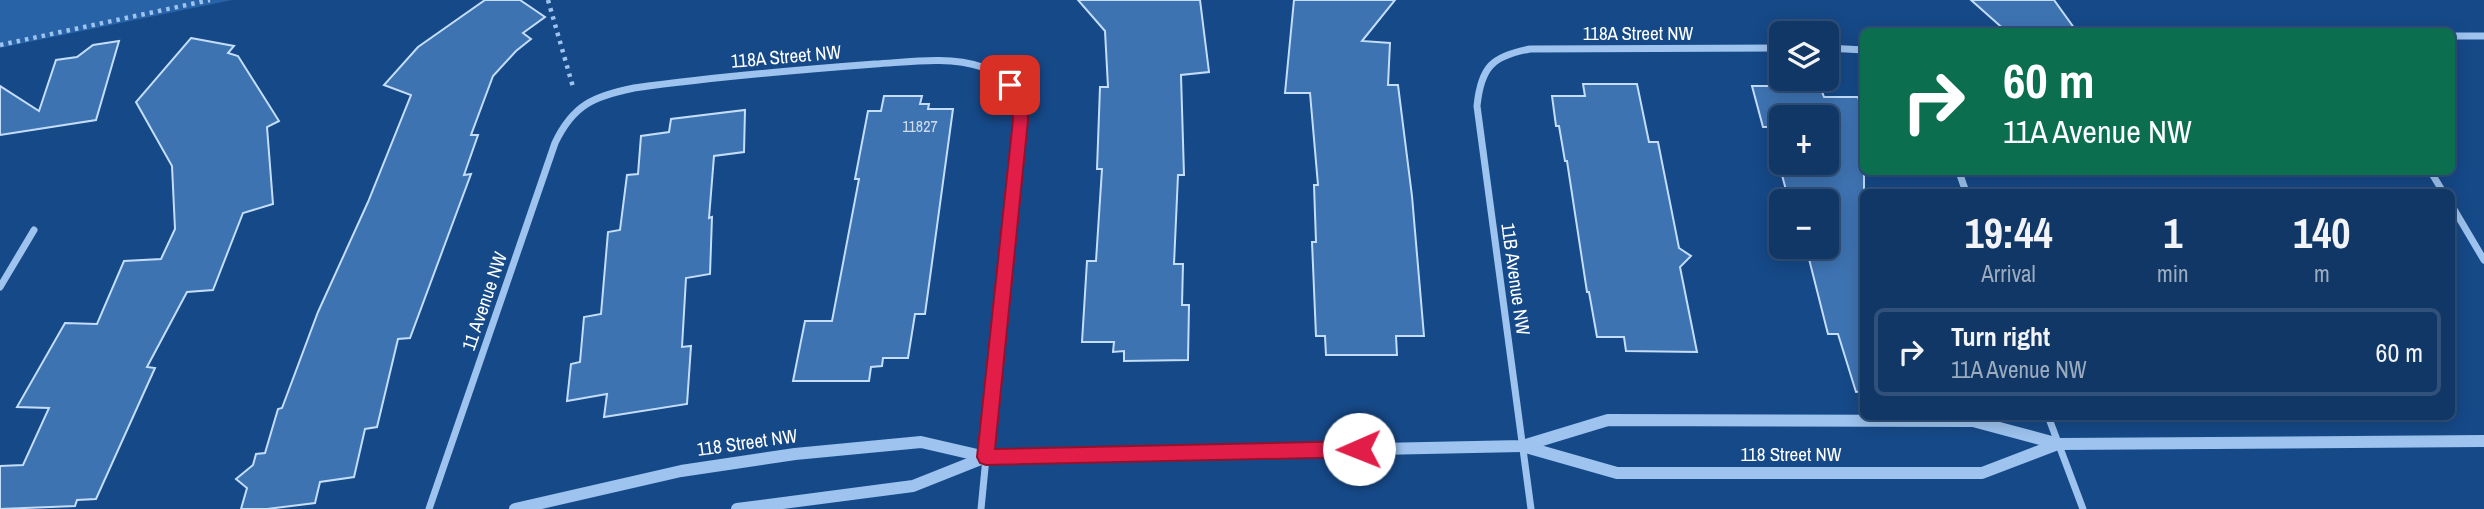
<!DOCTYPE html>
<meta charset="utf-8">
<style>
:root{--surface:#103766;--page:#1e426f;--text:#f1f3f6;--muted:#9cacbf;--line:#30517a}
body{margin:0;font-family:"Archivo Narrow",sans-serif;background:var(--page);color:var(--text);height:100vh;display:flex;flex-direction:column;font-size:26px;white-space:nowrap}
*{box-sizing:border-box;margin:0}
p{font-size:23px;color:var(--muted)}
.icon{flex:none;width:38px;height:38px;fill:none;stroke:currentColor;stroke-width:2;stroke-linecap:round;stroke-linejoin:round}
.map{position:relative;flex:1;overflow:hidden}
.drawer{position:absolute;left:1860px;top:189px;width:595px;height:231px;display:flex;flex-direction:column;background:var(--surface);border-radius:10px;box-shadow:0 4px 18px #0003,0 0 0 2px var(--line)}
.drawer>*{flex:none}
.top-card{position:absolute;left:1860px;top:28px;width:595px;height:147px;border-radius:10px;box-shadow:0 4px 18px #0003,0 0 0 2px var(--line);background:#0b6e4f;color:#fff;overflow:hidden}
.buttons{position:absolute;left:1769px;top:21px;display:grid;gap:14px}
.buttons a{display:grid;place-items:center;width:70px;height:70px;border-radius:10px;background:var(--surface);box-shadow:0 4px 18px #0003,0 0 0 2px var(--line);font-size:35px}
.pin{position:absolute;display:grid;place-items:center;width:60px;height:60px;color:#fff;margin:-30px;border-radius:14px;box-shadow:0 4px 10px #0006}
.me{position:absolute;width:77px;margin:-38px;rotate:269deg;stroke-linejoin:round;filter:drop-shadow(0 0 5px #0008)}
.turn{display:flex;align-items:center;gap:24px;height:147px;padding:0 28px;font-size:32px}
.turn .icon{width:91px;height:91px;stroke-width:2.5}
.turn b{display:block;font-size:49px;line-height:60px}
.eta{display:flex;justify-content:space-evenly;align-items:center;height:119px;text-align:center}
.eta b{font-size:42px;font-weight:700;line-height:49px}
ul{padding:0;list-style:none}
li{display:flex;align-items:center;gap:21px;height:88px;margin:0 14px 10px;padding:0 14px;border:4px solid var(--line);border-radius:10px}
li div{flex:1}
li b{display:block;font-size:26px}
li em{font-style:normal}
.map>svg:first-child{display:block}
.green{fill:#2863a7}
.building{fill:#3e73b2;stroke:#c3ddfa;stroke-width:2;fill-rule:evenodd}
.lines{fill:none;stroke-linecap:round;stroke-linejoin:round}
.path{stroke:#9dc3ee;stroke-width:4.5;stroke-dasharray:3.5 5;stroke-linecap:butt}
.minor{stroke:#9dc3ee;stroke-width:7}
.tertiary{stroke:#9dc3ee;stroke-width:12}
.route{fill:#e11d48;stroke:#92132f;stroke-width:2}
.labels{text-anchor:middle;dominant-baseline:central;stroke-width:7;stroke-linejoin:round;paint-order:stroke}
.number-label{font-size:16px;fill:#cfdcec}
.street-label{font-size:19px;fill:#fff;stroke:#164988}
</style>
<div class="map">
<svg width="2484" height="509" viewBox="0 0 2484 509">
<rect width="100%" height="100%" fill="#164988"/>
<!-- green -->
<path class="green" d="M 0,0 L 232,0 L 0,48 Z"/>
<!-- building -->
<g class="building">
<path d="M 485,0 L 520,0 L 545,17 L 523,33 L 531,39 L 516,51 L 493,76 L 471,135 L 478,135 L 464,175 L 471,174 L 410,338 L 398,339 L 377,427 L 365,429 L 354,477 L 320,482 L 315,503 L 267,509 L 241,509 L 247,488 L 236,479 L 253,465 L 256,454 L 265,453 L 278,409 L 282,408 L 318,312 L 368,202 L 411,95 L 384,85 L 418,47 Z"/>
<path d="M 1078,0 L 1200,0 L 1209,72 L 1181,75 L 1184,175 L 1178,175 L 1174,264 L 1183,264 L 1182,305 L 1189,305 L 1188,360 L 1124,361 L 1124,351 L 1113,352 L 1114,342 L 1082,342 L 1087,261 L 1096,261 L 1102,169 L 1097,169 L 1100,87 L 1108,87 L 1105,31 Z"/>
<path d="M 1294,0 L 1395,0 L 1362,41 L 1390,43 L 1388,85 L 1398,85 L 1412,196 L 1424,336 L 1396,336 L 1397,355 L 1326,355 L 1325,336 L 1316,336 L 1312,242 L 1316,242 L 1314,185 L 1318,185 L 1310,93 L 1285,93 Z"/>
<path d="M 1971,0 L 2054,0 L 2077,32 L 2007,32 Z"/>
<path d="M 191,38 L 234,46 L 228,53 L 238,56 L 279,121 L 267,127 L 273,204 L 243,213 L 213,290 L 187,292 L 147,367 L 155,368 L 96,499 L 77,500 L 75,506 L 0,509 L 0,466 L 23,465 L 49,408 L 17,407 L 65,323 L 97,324 L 124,261 L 161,259 L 175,229 L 172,166 L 136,102 Z"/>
<path d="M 119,41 L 96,120 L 0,135 L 0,86 L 39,111 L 56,60 L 77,57 L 93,45 Z"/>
<path d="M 1583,84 L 1637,84 L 1649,142 L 1658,142 L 1679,248 L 1691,256 L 1680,267 L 1697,352 L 1626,351 L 1624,337 L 1597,337 L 1589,292 L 1587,292 L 1567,161 L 1565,161 L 1559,126 L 1556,126 L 1552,96 L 1585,96 Z"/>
<path d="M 1752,86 L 1820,86 L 1824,97 L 1858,97 L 1864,116 L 1864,391 L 1856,392 L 1838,334 L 1828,334 L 1806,247 L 1827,247 L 1827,201 L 1789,201 L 1769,127 L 1763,127 ZM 1782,117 L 1827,117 L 1827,163 L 1782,163 Z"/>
<path d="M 884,96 L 922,96 L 920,104 L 929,104 L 928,109 L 953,109 L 925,314 L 915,314 L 908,358 L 883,358 L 882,366 L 871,367 L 869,381 L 793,381 L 805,321 L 832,321 L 859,179 L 855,179 L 868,111 L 881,111 Z"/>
<path d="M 745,110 L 744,152 L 714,156 L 709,218 L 712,217 L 710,274 L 686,278 L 682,347 L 691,346 L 687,404 L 604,417 L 607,394 L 567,401 L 571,364 L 580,362 L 584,317 L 601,314 L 608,232 L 620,230 L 627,175 L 638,174 L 641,136 L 669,132 L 671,119 Z"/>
</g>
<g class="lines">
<!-- path -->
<g class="path">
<path d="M 548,0 L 573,87"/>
<path d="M 0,45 L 210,0"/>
</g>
<!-- minor -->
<g class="minor">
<path d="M 2452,36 L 2484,36"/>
<path d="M 1827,48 L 1864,50"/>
<path d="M 1959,172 L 1966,192"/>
<path d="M 2431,172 L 2443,192"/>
<path d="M 2452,206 L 2484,260"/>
<path d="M 0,287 L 34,230"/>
<path d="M 2048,416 L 2083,509"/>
<path d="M 429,509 L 555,143 C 573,105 594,96 634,88 C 714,77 795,70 875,64 C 910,62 949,56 982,67 C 1003,74 1013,89 1020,109 L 981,509"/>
<path d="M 1531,509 L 1477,106 C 1481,67 1492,56 1530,49 L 1782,48"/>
</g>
<!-- tertiary -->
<g class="tertiary">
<path d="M 1522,446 L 1617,473 L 1982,473 L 2058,444"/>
<path d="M 515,509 L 681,471 L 795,454 L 921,442 L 986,457 L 1522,446 L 1608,420 L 1973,421 L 2059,444 L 2484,441"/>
<path d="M 737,509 L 913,486 L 986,457"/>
</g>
</g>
<!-- route -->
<path class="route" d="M 1010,79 C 1023,85 1027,107 1028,120 L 995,449 L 1359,441 L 1365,443 L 1368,449 L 1365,455 L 1359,457 L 986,465 L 980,463 L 977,457 L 1013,120 L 1012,109 L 1003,85 Z"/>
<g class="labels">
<!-- number labels -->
<g class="number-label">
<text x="920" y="126">11827</text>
</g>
<!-- street labels -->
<g class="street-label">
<text x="1638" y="33">118A Street NW</text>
<text transform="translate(786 56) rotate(-5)">118A Street NW</text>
<text transform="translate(1516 279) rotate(82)">11B Avenue NW</text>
<text transform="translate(484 301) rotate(-71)">11 Avenue NW</text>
<text transform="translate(747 442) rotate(-8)">118 Street NW</text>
<text x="1791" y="454">118 Street NW</text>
</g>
</g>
</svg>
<div class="buttons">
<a><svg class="icon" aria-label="layers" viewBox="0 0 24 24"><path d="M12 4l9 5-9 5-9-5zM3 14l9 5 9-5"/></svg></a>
<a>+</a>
<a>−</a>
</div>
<div class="pin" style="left:1010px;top:85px;background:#d93025"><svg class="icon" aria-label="arrive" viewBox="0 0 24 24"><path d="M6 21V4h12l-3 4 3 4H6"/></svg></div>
<svg class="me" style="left:1359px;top:449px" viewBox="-20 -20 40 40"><circle r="19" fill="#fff"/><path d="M0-13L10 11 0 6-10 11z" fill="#e11d48"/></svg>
<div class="top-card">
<div class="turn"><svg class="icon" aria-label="right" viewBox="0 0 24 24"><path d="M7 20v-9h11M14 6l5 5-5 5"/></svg><div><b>60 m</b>11A Avenue NW</div></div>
</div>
<section class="drawer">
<div class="eta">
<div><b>19:44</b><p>Arrival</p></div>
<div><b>1</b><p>min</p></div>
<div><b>140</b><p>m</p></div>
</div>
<ul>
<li><svg class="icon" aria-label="right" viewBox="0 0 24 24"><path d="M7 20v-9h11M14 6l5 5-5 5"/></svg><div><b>Turn right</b><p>11A Avenue NW</p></div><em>60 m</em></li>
</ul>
</section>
</div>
